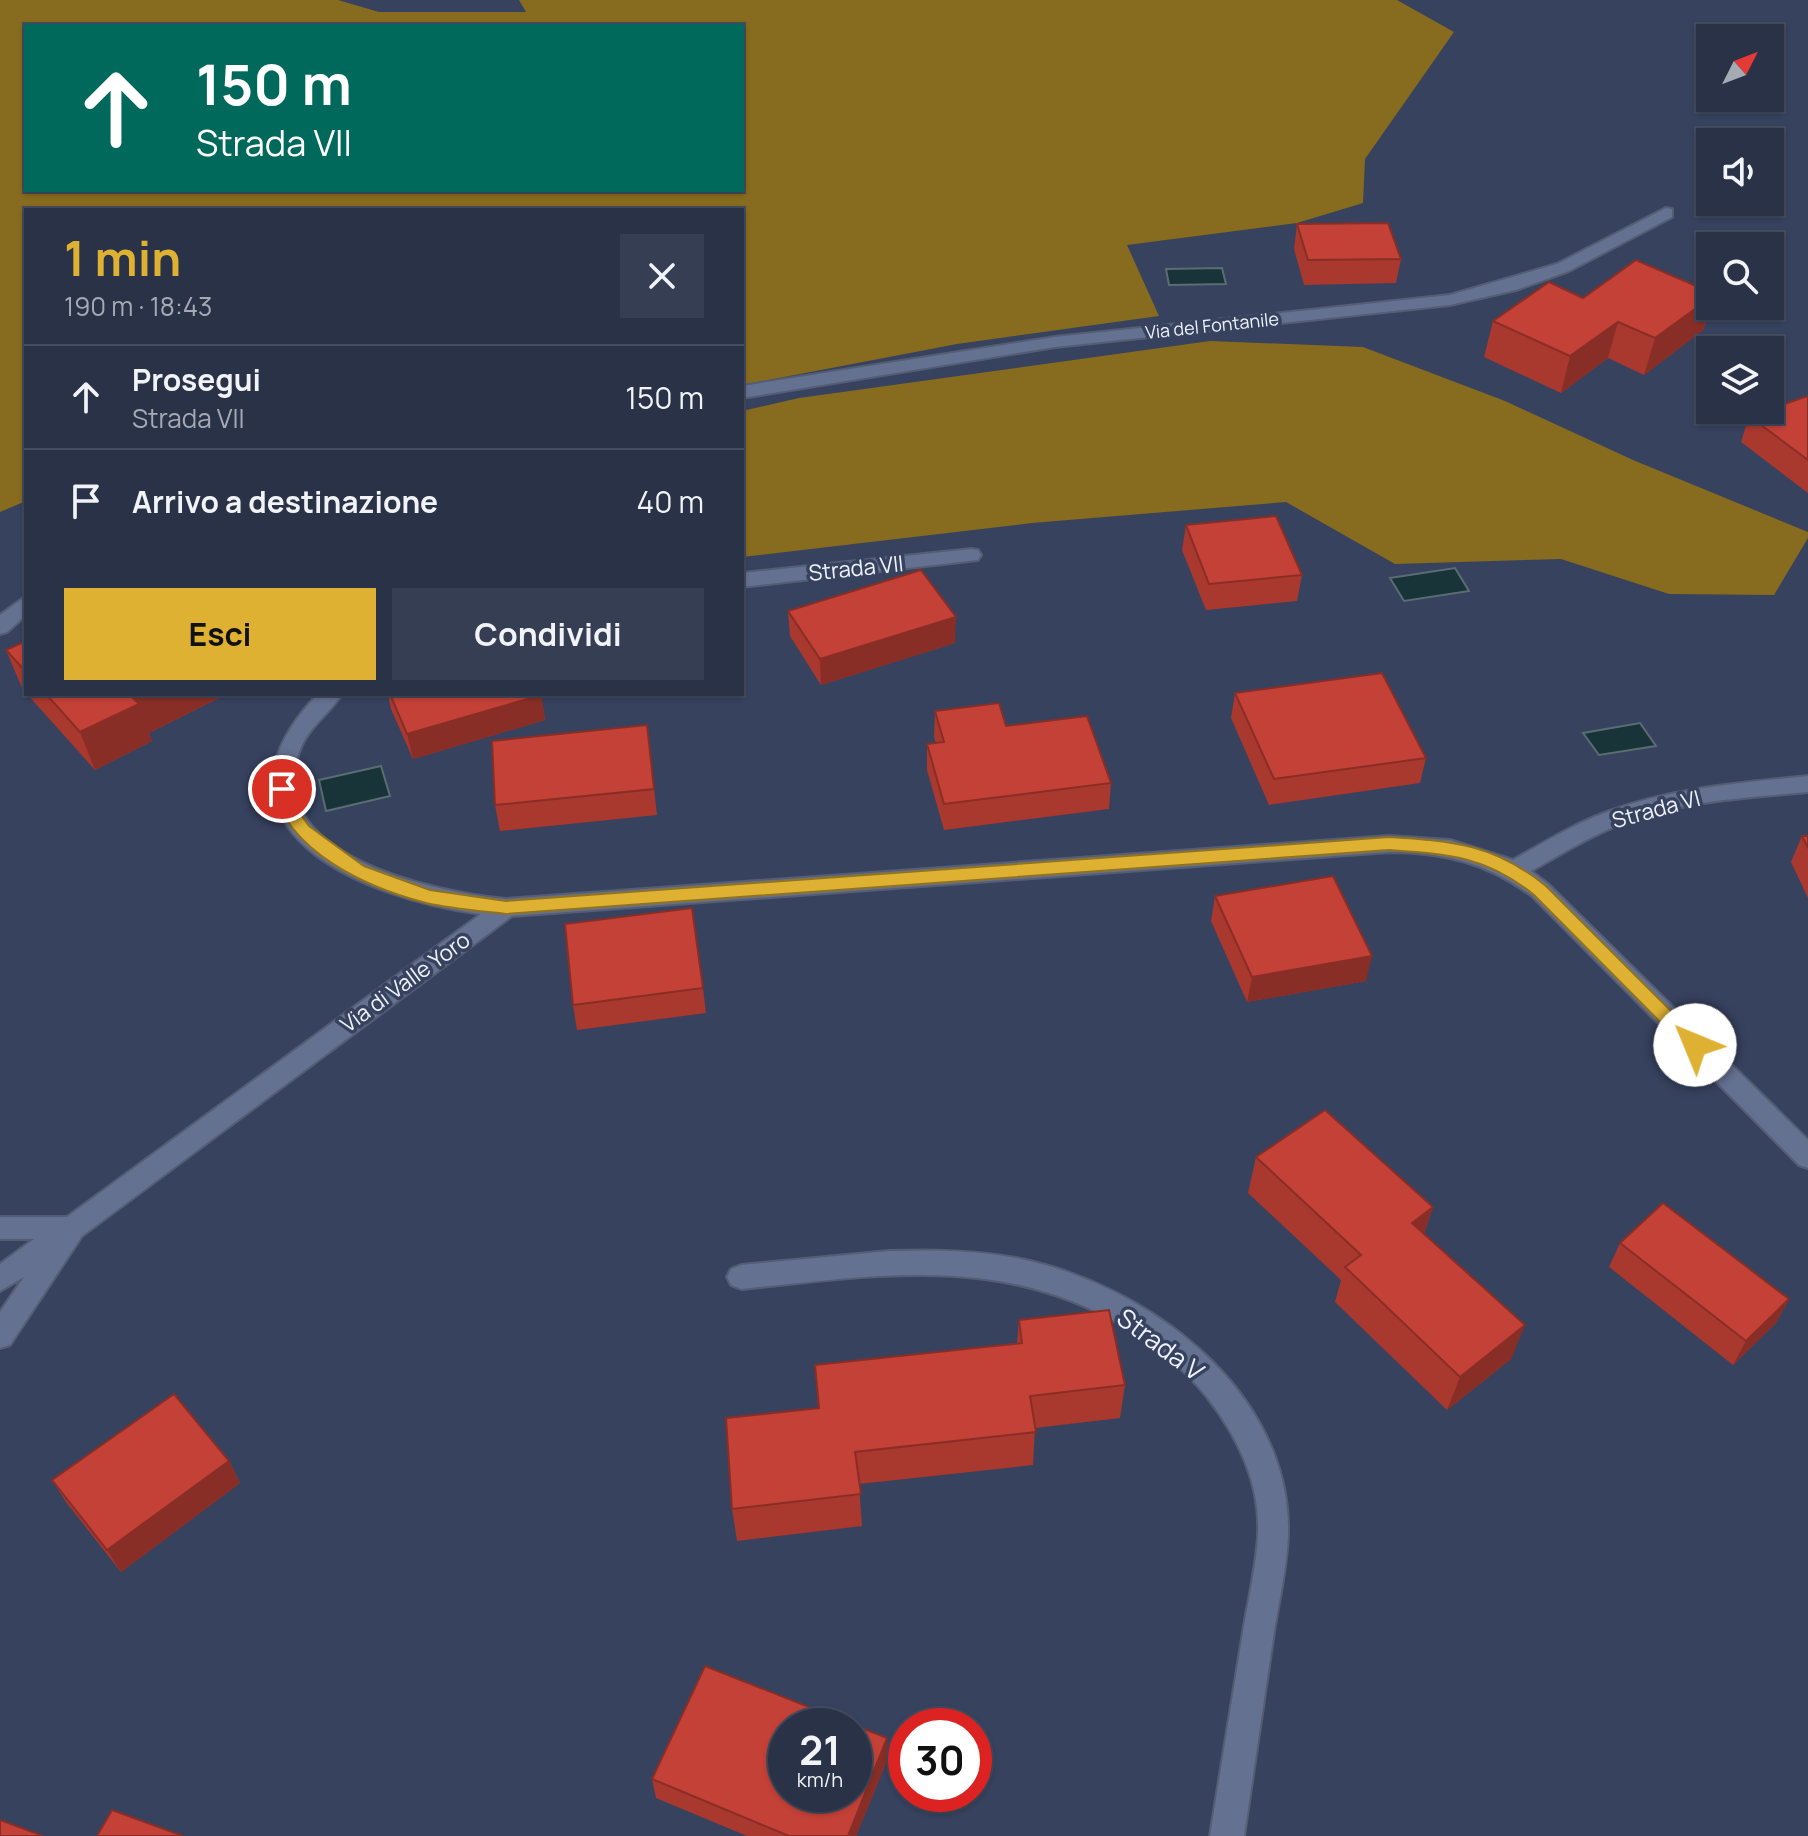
<!DOCTYPE html>
<html lang="it">
<meta charset="utf-8">
<style>
:root{--surface:#293247;--page:#353e52;--text:#f1f3f6;--muted:#a5aab4;--line:#454d60;--accent:#deb133}
body{margin:0;font-family:Manrope,sans-serif;background:var(--page);color:var(--text);height:100vh;display:flex;flex-direction:column;font-size:30px;white-space:nowrap}
*{box-sizing:border-box;margin:0}
p{font-size:26px;color:var(--muted)}
.icon{flex:none;width:44px;height:44px;fill:none;stroke:currentColor;stroke-width:2;stroke-linecap:round;stroke-linejoin:round}
.map{position:relative;flex:1;overflow:hidden}
.side{position:absolute;left:24px;top:208px;width:720px;height:488px;display:flex;flex-direction:column;background:var(--surface);border-radius:0px;box-shadow:0 2px 6px #0004,0 0 0 2px var(--line)}
.side>*{flex:none}
.guide{position:absolute;left:24px;top:24px;width:720px;height:168px;border-radius:0px;box-shadow:0 2px 6px #0004,0 0 0 2px var(--line);background:#00695c;color:#fff;overflow:hidden}
.needle{width:52px;rotate:48deg}
.controls{position:absolute;left:1696px;top:24px;display:grid;gap:16px}
.controls a{display:grid;place-items:center;width:88px;height:88px;border-radius:0px;background:var(--surface);box-shadow:0 2px 6px #0004,0 0 0 2px var(--line);font-size:40px}
.speed{position:absolute;left:768px;top:1708px;display:flex;gap:16px;font-size:40px;font-weight:700;text-align:center}
.speed>*{display:grid;place-content:center;width:104px;height:104px;border-radius:50%;background:var(--surface);box-shadow:0 2px 6px #0004,0 0 0 2px var(--line);line-height:1}
.speed small{font-size:20px;font-weight:400}
.speed .limit{border:12px solid #d22;background:#fff;color:#111}
.pin{position:absolute;display:grid;place-items:center;width:68px;height:68px;color:#fff;margin:-34px;border:4px solid #fff;border-radius:50%;box-shadow:0 2px 8px #0007}
.me{position:absolute;width:88px;margin:-44px;rotate:315deg;stroke-linejoin:round;filter:drop-shadow(0 0 6px #0008)}
.turn{display:flex;align-items:center;gap:28px;height:168px;padding:0 40px;font-size:36px}
.turn .icon{width:104px;height:104px;stroke-width:2.5}
.turn b{display:block;font-size:56px;line-height:68px}
.round{display:grid;place-items:center;flex:none;width:84px;height:84px;border-radius:0px;background:var(--page)}
.headline{display:flex;align-items:center;justify-content:space-between;height:136px;padding:0 40px}
h1{font-size:48px;font-weight:700;line-height:60px;color:var(--accent)}
.button{display:flex;gap:16px;margin-top:auto;padding:16px 40px}
.button a{flex:1;height:92px;border-radius:0px;background:var(--accent);color:#111;font-size:32px;font-weight:700;line-height:92px;text-align:center}
.button a+a{background:var(--page);color:var(--text)}
ul{padding:0;list-style:none}
li{display:flex;align-items:center;gap:24px;height:104px;padding:0 40px;border-top:2px solid var(--line)}
li div{flex:1}
li b{display:block;font-size:30px}
li em{font-style:normal}
.map>svg:first-child{display:block}
.green{fill:#876b1e;fill-rule:evenodd}
.water{fill:#193438;stroke:#596d73;stroke-width:2}
.lines{fill:none;stroke-linecap:round;stroke-linejoin:round}
.minor-casing{stroke:#545d73;stroke-width:4}
.minor{fill:#657191;fill-rule:evenodd}
.wall{fill:#a9382f}
.shaded-wall{fill:#892e26}
.building{fill:#c44137;stroke:#892e26;stroke-width:2;fill-rule:evenodd}
.route{fill:#deb133;stroke:#907321;stroke-width:2}
.labels{text-anchor:middle;dominant-baseline:central;stroke-width:7;stroke-linejoin:round;paint-order:stroke}
.far-street-label{font-size:18px;fill:#eef2fd;stroke:#37425f}
.street-label{font-size:22px;fill:#eef2fd;stroke:#37425f}
.near-street-label{font-size:26px;fill:#eef2fd;stroke:#37425f}
</style>
<div class="map">
<svg width="1808" height="1836" viewBox="0 0 1808 1836">
<rect width="100%" height="100%" fill="#37425f"/>
<!-- green -->
<g class="green">
<path d="M 0,0 L 338,0 L 379,12 L 526,12 L 519,0 L 1397,0 L 1454,32 L 1365,159 L 1363,203 L 1297,223 L 1127,245 L 1159,316 L 957,344 L 742,385 L 742,210 L 26,210 L 26,501 L 0,512 ZM 26,26 L 742,26 L 742,190 L 26,190 Z"/>
<path d="M 1210,341 L 1363,347 L 1505,401 L 1633,460 L 1808,532 L 1808,538 L 1774,595 L 1669,594 L 1561,559 L 1395,564 L 1286,502 L 1032,523 L 742,557 L 742,411 L 799,398 Z"/>
</g>
<!-- water -->
<g class="water">
<path d="M 1222,268 L 1226,284 L 1169,285 L 1166,269 Z"/>
<path d="M 1455,568 L 1469,591 L 1404,601 L 1390,578 Z"/>
<path d="M 1640,723 L 1656,746 L 1599,755 L 1583,733 Z"/>
<path d="M 381,766 L 390,796 L 326,811 L 319,780 Z"/>
</g>
<g class="lines">
<defs>
<g id="minor">
<path d="M 1666,208 L 1672,209 L 1672,217 L 1569,271 L 1516,290 L 1450,305 L 1055,347 L 742,398 L 742,386 L 1055,337 L 1450,295 L 1557,264 Z"/>
<path d="M 971,549 L 978,550 L 981,555 L 978,560 L 742,587 L 742,573 Z"/>
<path d="M 26,596 L 26,615 L 7,632 L 0,634 L 0,615 Z"/>
<path d="M 318,694 L 342,694 C 330,713 310,726 301,747 C 257,856 435,892 506,899 L 1389,836 L 1450,840 L 1513,860 C 1543,843 1574,824 1607,812 C 1671,788 1740,783 1808,776 L 1808,792 C 1745,798 1678,801 1619,825 C 1588,837 1560,855 1531,871 L 1548,884 L 1808,1140 L 1808,1168 L 1799,1165 L 1532,896 C 1487,863 1444,852 1389,852 L 512,916 L 82,1236 L 10,1345 L 0,1348 L 0,1312 L 24,1277 L 0,1291 L 0,1264 L 34,1239 L 0,1239 L 0,1217 L 67,1217 L 481,914 C 365,899 190,828 318,694 Z"/>
<path d="M 889,1251 C 931,1250 973,1250 1016,1258 C 1145,1283 1292,1390 1288,1535 C 1287,1567 1279,1600 1274,1632 C 1264,1700 1254,1768 1244,1836 L 1210,1836 C 1221,1768 1232,1700 1243,1632 C 1248,1601 1256,1568 1258,1536 C 1261,1485 1238,1437 1207,1397 C 1182,1366 1149,1340 1114,1321 C 994,1254 871,1276 741,1289 L 731,1285 L 727,1277 L 731,1269 L 741,1265 Z"/>
</g>
</defs>
<!-- minor casing -->
<use href="#minor" class="minor-casing"/>
<!-- minor -->
<use href="#minor" class="minor"/>
</g>
<!-- wall -->
<g class="wall">
<path d="M 1297,224 L 1401,259 L 1396,283 L 1304,285 L 1294,249 Z"/>
<path d="M 1583,298 L 1710,306 L 1711,306 L 1703,330 L 1644,375 L 1608,358 L 1561,393 L 1484,357 L 1493,321 Z"/>
<path d="M 1808,396 L 1808,493 L 1741,442 L 1749,416 Z"/>
<path d="M 1186,525 L 1302,575 L 1297,601 L 1206,610 L 1182,550 Z"/>
<path d="M 788,611 L 955,643 L 821,685 L 790,636 Z"/>
<path d="M 26,641 L 26,693 L 22,688 L 6,650 Z"/>
<path d="M 1235,693 L 1426,758 L 1420,783 L 1269,805 L 1231,718 Z"/>
<path d="M 27,694 L 222,694 L 223,696 L 149,733 L 152,741 L 95,770 Z"/>
<path d="M 388,694 L 541,694 L 545,720 L 413,759 L 391,709 Z"/>
<path d="M 935,711 L 1006,726 L 1111,783 L 1109,809 L 944,830 L 927,770 L 927,744 L 936,743 L 934,737 Z"/>
<path d="M 647,725 L 657,815 L 500,831 L 495,805 Z"/>
<path d="M 1802,836 L 1808,836 L 1808,898 L 1791,862 Z"/>
<path d="M 1215,896 L 1366,981 L 1247,1002 L 1211,921 Z"/>
<path d="M 703,988 L 706,1013 L 577,1030 L 573,1005 Z"/>
<path d="M 1256,1157 L 1433,1207 L 1424,1234 L 1511,1359 L 1447,1410 L 1335,1302 L 1341,1280 L 1248,1193 Z"/>
<path d="M 1620,1243 L 1789,1299 L 1776,1323 L 1733,1365 L 1609,1267 Z"/>
<path d="M 1019,1320 L 1125,1385 L 1120,1418 L 1035,1428 L 1033,1465 L 859,1484 L 862,1526 L 737,1541 L 732,1509 L 818,1408 L 815,1365 L 1017,1343 Z"/>
<path d="M 229,1461 L 240,1483 L 121,1572 L 66,1502 L 52,1480 Z"/>
<path d="M 887,1738 L 888,1758 L 856,1836 L 747,1836 L 656,1798 L 652,1779 Z"/>
</g>
<!-- shaded-wall -->
<g class="shaded-wall">
<path d="M 1710,298 L 1711,306 L 1703,330 L 1644,375 L 1655,338 Z"/>
<path d="M 1618,322 L 1608,358 L 1561,393 L 1570,356 Z"/>
<path d="M 956,617 L 955,643 L 821,685 L 820,659 Z"/>
<path d="M 138,694 L 222,694 L 223,696 L 149,733 L 152,741 L 95,770 L 80,732 Z"/>
<path d="M 541,695 L 545,720 L 413,759 L 407,734 Z"/>
<path d="M 1372,956 L 1366,981 L 1247,1002 L 1252,977 Z"/>
<path d="M 1433,1207 L 1421,1242 L 1412,1223 Z"/>
<path d="M 1789,1299 L 1776,1323 L 1733,1365 L 1746,1341 Z"/>
<path d="M 1525,1325 L 1511,1359 L 1447,1410 L 1460,1377 Z"/>
<path d="M 229,1461 L 240,1483 L 121,1572 L 107,1550 Z"/>
<path d="M 887,1738 L 888,1758 L 856,1836 L 848,1836 Z"/>
</g>
<!-- building -->
<g class="building">
<path d="M 1388,223 L 1401,259 L 1308,260 L 1297,224 Z"/>
<path d="M 1636,260 L 1710,292 L 1710,298 L 1655,338 L 1618,322 L 1570,356 L 1493,321 L 1549,282 L 1583,298 Z"/>
<path d="M 1808,396 L 1808,460 L 1749,416 Z"/>
<path d="M 1276,516 L 1302,575 L 1209,584 L 1186,525 Z"/>
<path d="M 921,570 L 956,617 L 820,659 L 788,611 Z"/>
<path d="M 26,641 L 26,672 L 6,650 Z"/>
<path d="M 1382,673 L 1426,758 L 1274,779 L 1235,693 Z"/>
<path d="M 46,694 L 138,694 L 132,697 L 139,704 L 80,732 Z"/>
<path d="M 390,694 L 541,694 L 541,695 L 407,734 Z"/>
<path d="M 999,703 L 1006,726 L 1087,716 L 1111,783 L 944,804 L 927,744 L 944,742 L 935,711 Z"/>
<path d="M 647,725 L 654,789 L 495,805 L 492,741 Z"/>
<path d="M 1802,836 L 1808,836 L 1808,848 Z"/>
<path d="M 1333,876 L 1372,956 L 1252,977 L 1215,896 Z"/>
<path d="M 692,908 L 703,988 L 573,1005 L 565,924 Z"/>
<path d="M 1325,1110 L 1433,1207 L 1412,1223 L 1525,1325 L 1460,1377 L 1345,1267 L 1361,1255 L 1256,1157 Z"/>
<path d="M 1663,1203 L 1789,1299 L 1746,1341 L 1620,1243 Z"/>
<path d="M 1109,1310 L 1125,1385 L 1030,1396 L 1036,1432 L 855,1452 L 861,1494 L 732,1509 L 726,1418 L 819,1408 L 815,1365 L 1022,1343 L 1019,1320 Z"/>
<path d="M 174,1394 L 229,1461 L 107,1550 L 52,1480 Z"/>
<path d="M 705,1666 L 887,1738 L 848,1836 L 789,1836 L 652,1779 ZM 786,1726 L 854,1726 L 854,1794 L 786,1794 Z"/>
<path d="M 112,1810 L 183,1836 L 97,1836 Z"/>
<path d="M 0,1820 L 43,1836 L 0,1836 Z"/>
</g>
<!-- route -->
<path class="route" d="M 282,783 L 288,785 L 294,805 L 309,826 L 364,866 L 430,890 L 506,901 L 1389,837 C 1454,841 1494,844 1546,886 L 1705,1045 L 1702,1050 L 1688,1050 L 1534,895 C 1486,856 1448,854 1389,850 L 506,914 C 480,911 452,909 426,903 C 368,888 289,853 273,789 Z"/>
<g class="labels">
<!-- far-street labels -->
<g class="far-street-label">
<text transform="translate(1212 325) rotate(-6)">Via del Fontanile</text>
</g>
<!-- street labels -->
<g class="street-label">
<text transform="translate(856 568) rotate(-6)">Strada VII</text>
<text transform="translate(1656 809) rotate(-15)">Strada VI</text>
<text transform="translate(405 982) rotate(-36)">Via di Valle Yoro</text>
</g>
<!-- near-street labels -->
<g class="near-street-label">
<text transform="translate(1161 1344) rotate(37)">Strada V</text>
</g>
</g>
</svg>
<div class="controls">
<a><svg class="needle" viewBox="-14 -14 28 28"><path d="M0-13l5 13h-10z" fill="#e53935"/><path d="M0 13l5-13h-10z" fill="#a5aab4"/></svg></a>
<a><svg class="icon" aria-label="sound" viewBox="0 0 24 24"><path d="M4 9h4l5-4v14l-5-4H4zM17 9q2 3 0 6"/></svg></a>
<a><svg class="icon" aria-label="search" viewBox="0 0 24 24"><circle cx="10" cy="10" r="6"/><path d="M15 15l6 6"/></svg></a>
<a><svg class="icon" aria-label="layers" viewBox="0 0 24 24"><path d="M12 4l9 5-9 5-9-5zM3 14l9 5 9-5"/></svg></a>
</div>
<div class="speed"><div>21<small>km/h</small></div><div class="limit">30</div></div>
<div class="pin" style="left:282px;top:789px;background:#d93025"><svg class="icon" aria-label="arrive" viewBox="0 0 24 24"><path d="M6 21V4h12l-3 4 3 4H6"/></svg></div>
<svg class="me" style="left:1695px;top:1045px" viewBox="-20 -20 40 40"><circle r="19" fill="#fff"/><path d="M0-13L10 11 0 6-10 11z" fill="#deb133"/></svg>
<div class="guide">
<div class="turn"><svg class="icon" aria-label="ahead" viewBox="0 0 24 24"><path d="M12 20V5M6 11l6-6 6 6"/></svg><div><b>150 m</b>Strada VII</div></div>
</div>
<section class="side">
<div class="headline"><div><h1>1 min</h1><p>190 m · 18:43</p></div><a class="round"><svg class="icon" aria-label="close" viewBox="0 0 24 24"><path d="M6 6l12 12M18 6L6 18"/></svg></a></div>
<ul>
<li><svg class="icon" aria-label="ahead" viewBox="0 0 24 24"><path d="M12 20V5M6 11l6-6 6 6"/></svg><div><b>Prosegui</b><p>Strada VII</p></div><em>150 m</em></li>
<li><svg class="icon" aria-label="arrive" viewBox="0 0 24 24"><path d="M6 21V4h12l-3 4 3 4H6"/></svg><div><b>Arrivo a destinazione</b></div><em>40 m</em></li>
</ul>
<div class="button"><a>Esci</a><a>Condividi</a></div>
</section>
</div>
